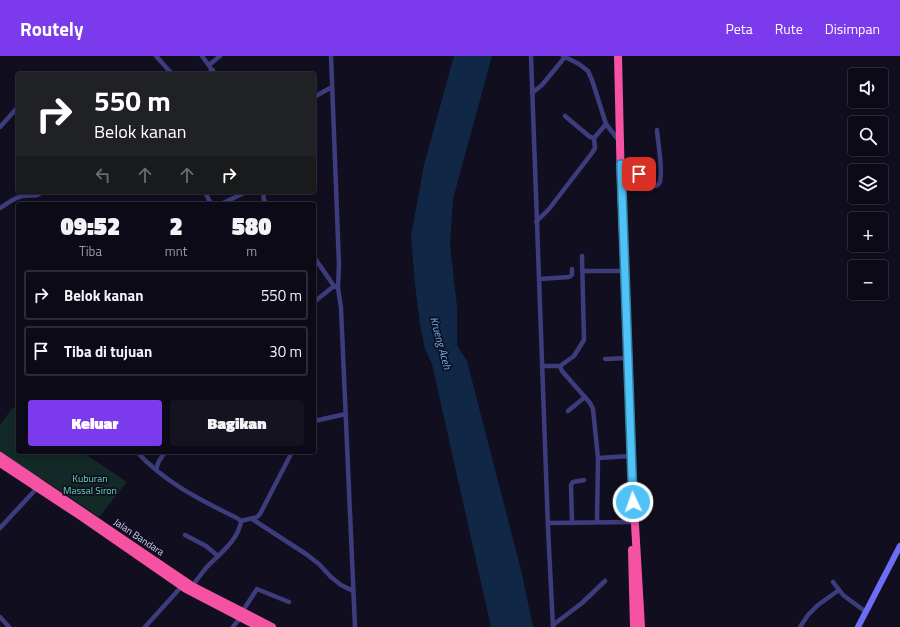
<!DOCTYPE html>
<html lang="id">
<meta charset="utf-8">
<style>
:root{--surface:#0d0a18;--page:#161321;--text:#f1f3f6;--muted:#9a9aa2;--line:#2d2b37;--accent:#7c3aed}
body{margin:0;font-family:"Titillium Web",sans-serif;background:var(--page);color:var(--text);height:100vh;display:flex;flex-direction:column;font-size:15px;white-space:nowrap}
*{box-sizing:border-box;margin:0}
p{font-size:13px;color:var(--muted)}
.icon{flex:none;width:22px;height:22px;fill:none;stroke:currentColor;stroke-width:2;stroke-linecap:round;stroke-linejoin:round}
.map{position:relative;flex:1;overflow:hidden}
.side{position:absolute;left:16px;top:146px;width:300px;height:252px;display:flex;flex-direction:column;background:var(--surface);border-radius:4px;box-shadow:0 2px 6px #0003,0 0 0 1px var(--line)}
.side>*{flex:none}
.hud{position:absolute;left:16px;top:16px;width:300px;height:122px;border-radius:4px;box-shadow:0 2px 6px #0003,0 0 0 1px var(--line);background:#202124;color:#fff;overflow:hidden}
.fabs{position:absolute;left:848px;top:12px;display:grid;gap:8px}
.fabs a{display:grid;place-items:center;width:40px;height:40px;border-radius:4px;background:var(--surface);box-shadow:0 2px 6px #0003,0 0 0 1px var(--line);font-size:20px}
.pin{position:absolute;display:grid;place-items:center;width:34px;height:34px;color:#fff;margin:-17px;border-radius:8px;box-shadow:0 2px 6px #0006}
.me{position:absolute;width:44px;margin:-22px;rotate:357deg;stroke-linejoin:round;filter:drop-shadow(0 0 3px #0008)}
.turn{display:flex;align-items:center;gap:14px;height:84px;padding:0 12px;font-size:18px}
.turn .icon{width:52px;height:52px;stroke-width:2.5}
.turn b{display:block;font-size:28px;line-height:34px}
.lanes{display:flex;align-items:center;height:38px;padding:0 12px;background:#0003;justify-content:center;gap:20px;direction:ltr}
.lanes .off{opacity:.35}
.eta{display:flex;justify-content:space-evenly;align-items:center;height:68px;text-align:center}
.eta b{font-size:24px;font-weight:800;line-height:28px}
.button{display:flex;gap:8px;margin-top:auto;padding:8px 12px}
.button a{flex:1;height:46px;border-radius:4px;background:var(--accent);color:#fff;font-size:16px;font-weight:800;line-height:46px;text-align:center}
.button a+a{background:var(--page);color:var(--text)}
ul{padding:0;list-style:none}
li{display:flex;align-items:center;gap:12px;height:50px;margin:0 8px 6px;padding:0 4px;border:2px solid var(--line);border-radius:4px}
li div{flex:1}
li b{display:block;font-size:15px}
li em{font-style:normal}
header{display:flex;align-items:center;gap:24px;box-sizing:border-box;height:56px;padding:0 20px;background:var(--accent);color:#fff}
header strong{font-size:19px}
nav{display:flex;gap:22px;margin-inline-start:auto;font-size:14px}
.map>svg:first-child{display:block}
.green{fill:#122928}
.water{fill:#112746}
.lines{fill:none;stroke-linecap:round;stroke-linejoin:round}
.street{stroke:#3d3c7c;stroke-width:4.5}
.secondary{stroke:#6d6df6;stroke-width:6}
.highway{stroke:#f552a3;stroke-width:8}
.route-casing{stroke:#337fa1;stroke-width:10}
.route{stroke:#4fc3f7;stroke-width:7}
.labels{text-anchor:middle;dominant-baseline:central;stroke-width:3.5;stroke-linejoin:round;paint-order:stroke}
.park-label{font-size:10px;fill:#61d7b7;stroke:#110e20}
.street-label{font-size:10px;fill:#d4d0fc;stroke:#110e20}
.water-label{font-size:11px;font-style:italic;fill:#64b5f6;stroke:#110e20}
</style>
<header>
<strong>Routely</strong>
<nav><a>Peta</a><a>Rute</a><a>Disimpan</a></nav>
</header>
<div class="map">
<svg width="900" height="571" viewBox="0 0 900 571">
<rect width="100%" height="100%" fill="#110e20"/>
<!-- green -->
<path class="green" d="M 13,351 L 18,354 L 18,396 L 82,396 L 127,426 L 99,461 L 41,422 L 39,424 L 0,398 L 0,369 Z"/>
<!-- water -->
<path class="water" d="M 454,0 L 492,0 L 453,143 L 450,189 L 457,251 L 457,289 L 467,305 L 521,514 L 533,571 L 491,571 L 432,308 L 425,293 L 420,268 L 415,228 L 411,180 L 424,109 Z"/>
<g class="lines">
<!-- street -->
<g class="street">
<path d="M 156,0 L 172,18"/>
<path d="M 202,0 L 215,18"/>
<path d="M 331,0 L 339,209 L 338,232"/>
<path d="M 531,0 L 548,472 L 553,571"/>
<path d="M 563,0 L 579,8 L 588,15 L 592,24 L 606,68 L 620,86"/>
<path d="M 209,9 L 220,0"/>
<path d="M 207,18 L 213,14"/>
<path d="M 532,37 L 542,29 L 565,1"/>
<path d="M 314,41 L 332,31"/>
<path d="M 565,60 L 590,81 L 594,82"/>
<path d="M 0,71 L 18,51"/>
<path d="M 621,109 L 654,129 L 656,130 C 659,128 660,128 660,125 C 663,114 658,87 657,74"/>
<path d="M 205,136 L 211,148"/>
<path d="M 263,136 L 264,144 L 267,148"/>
<path d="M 221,148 L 246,136"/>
<path d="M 0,152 C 7,148 15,141 23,140 C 30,138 36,142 42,136"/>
<path d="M 536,166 L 549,153 L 592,97 L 595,92 L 594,82 L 606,68"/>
<path d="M 314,201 L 334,230 L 338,232 L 341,252 L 355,571"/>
<path d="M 583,215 L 625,215"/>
<path d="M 539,223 L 569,221 L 572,219 L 572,213"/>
<path d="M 314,246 L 334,230"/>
<path d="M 605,303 L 628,302"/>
<path d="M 542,310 L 560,310 L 562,315 L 590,347 L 593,353 L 598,402 L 631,400"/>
<path d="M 560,310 L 574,300 L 584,284 L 582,200"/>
<path d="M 314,355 L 315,359 L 314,363"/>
<path d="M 568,355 L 585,341"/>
<path d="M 314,365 L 346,358"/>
<path d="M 137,396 C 164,426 202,445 237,462 L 241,465"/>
<path d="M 156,413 L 159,405 L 165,396"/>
<path d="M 252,463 L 306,498 L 319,508 L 331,521 L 341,529 L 353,535"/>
<path d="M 241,465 L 257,461 L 260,458 L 292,396"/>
<path d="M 597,466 L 598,402"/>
<path d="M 548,467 L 632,466"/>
<path d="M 572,467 L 571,429 L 573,426 L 584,424"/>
<path d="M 0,472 L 37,432"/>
<path d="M 185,479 L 206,490 L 218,500"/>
<path d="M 833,526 L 843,539 L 866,556"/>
<path d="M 192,530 C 197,524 201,518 206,512 C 218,499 239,484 241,465"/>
<path d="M 242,556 L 257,533 L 289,546"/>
<path d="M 0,561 L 9,571"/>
<path d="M 553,569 L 582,547 L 605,525"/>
<path d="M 145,571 L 182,530"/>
<path d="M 233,571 L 240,562"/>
<path d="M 800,571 L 808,559 L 818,549 L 839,534"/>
</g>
<!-- secondary -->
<path class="secondary" d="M 858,571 L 900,490"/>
<!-- highway -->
<g class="highway">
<path d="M 618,0 L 621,130 L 629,322 L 631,400 L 641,571"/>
<path d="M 0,400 L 192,530 L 272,571"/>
<path d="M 0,407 L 82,461 L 186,533 L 259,571"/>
<path d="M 632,494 L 634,571"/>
</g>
</g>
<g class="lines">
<defs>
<path id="route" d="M 633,446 L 621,108 L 639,118"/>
</defs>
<!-- route casing -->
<use href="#route" class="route-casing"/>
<!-- route -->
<use href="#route" class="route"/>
</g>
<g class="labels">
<!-- park labels -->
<g class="park-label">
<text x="90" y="422">Kuburan<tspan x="90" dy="12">Massal Siron</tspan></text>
</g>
<!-- street labels -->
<g class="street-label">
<text transform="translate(139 481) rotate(34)">Jalan Bandara</text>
</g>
<!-- water labels -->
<g class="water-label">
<text transform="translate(441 287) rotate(75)">Krueng Aceh</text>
</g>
</g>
</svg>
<div class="fabs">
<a><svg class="icon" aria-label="sound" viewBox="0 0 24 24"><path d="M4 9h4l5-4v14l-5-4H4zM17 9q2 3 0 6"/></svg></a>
<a><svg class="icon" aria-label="search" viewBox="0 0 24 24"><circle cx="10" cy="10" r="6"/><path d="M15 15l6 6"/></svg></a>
<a><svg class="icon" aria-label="layers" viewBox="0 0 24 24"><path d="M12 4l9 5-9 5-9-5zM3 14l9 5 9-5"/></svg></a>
<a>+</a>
<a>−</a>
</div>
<div class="pin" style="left:639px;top:118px;background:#d93025"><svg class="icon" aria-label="arrive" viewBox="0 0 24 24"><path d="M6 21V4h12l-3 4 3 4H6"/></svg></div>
<svg class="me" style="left:633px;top:446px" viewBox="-20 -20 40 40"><circle r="17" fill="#4fc3f7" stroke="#fff" stroke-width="3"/><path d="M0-11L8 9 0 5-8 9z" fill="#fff"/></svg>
<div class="hud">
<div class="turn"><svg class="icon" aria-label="right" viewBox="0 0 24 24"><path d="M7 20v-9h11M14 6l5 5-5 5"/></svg><div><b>550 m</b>Belok kanan</div></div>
<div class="lanes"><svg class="icon off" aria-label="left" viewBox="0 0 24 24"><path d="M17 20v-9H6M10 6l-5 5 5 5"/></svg><svg class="icon off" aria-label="ahead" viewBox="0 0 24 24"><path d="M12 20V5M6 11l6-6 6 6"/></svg><svg class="icon off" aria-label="ahead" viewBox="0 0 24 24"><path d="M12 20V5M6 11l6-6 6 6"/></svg><svg class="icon" aria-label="right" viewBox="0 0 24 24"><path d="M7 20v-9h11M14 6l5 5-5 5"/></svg></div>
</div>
<section class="side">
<div class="eta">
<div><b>09:52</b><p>Tiba</p></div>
<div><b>2</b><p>mnt</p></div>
<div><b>580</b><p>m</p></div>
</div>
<ul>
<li><svg class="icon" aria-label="right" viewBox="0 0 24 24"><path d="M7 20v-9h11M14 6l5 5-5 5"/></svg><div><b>Belok kanan</b></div><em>550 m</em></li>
<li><svg class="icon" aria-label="arrive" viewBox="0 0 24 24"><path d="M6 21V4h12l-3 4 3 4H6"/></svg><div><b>Tiba di tujuan</b></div><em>30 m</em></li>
</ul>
<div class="button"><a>Keluar</a><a>Bagikan</a></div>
</section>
</div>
